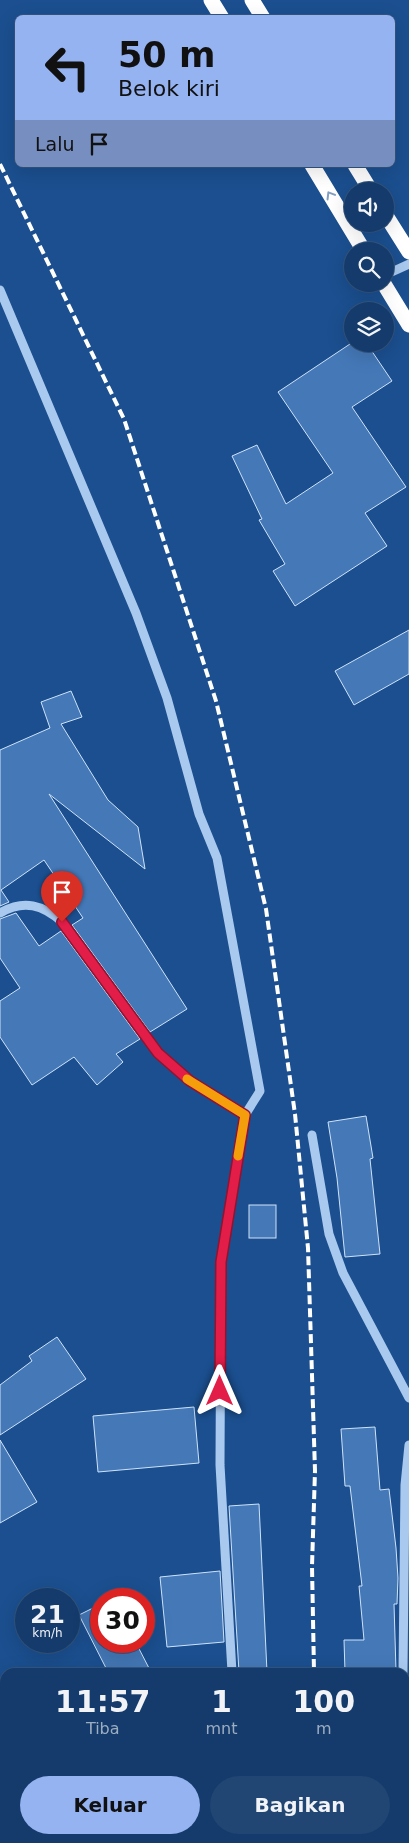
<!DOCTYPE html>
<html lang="id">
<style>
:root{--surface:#143b6b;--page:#214673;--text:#f1f3f6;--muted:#9dadc1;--line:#33557e;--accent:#95b2f1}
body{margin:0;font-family:"DejaVu Sans",sans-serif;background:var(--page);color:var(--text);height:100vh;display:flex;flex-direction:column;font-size:19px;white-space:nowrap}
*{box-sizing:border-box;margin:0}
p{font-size:16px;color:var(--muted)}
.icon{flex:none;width:28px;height:28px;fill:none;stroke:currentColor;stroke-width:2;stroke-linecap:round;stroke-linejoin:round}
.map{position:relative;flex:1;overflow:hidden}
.sheet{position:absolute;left:0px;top:1668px;width:410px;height:176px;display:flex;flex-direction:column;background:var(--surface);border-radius:15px 15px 0 0;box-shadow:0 5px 20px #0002,0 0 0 1px var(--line)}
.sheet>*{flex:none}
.banner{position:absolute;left:15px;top:15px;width:380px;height:152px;border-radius:8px;box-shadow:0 5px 20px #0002,0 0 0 1px var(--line);background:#95b2f1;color:#111;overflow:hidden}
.controls{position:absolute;left:344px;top:182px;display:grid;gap:10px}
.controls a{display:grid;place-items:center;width:50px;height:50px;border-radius:50%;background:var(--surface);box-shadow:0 5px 20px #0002,0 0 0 1px var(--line);font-size:25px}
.speed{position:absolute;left:15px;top:1588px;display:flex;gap:10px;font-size:25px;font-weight:700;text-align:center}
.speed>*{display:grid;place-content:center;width:65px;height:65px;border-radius:50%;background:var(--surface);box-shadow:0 5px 20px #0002,0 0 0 1px var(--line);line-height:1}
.speed small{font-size:12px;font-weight:400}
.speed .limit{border:8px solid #d22;background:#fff;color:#111}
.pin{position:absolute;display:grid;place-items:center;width:42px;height:42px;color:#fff;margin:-51px -21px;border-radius:50% 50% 50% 0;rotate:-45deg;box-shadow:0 0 5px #0007}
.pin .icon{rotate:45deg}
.me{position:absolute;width:55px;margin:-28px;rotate:0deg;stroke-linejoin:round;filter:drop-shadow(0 0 4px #0008)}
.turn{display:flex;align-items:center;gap:18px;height:105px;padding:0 20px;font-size:22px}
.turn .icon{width:65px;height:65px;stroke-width:2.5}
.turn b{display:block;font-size:35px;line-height:42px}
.then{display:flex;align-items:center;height:48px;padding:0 20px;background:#0003;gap:10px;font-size:19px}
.eta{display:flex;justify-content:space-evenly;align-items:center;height:85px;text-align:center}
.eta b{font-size:30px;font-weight:700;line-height:35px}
.cta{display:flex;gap:10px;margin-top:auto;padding:10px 20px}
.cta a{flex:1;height:58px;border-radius:30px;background:var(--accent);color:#111;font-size:20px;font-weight:700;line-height:58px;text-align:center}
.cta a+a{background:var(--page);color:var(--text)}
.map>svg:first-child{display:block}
.building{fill:#4478b7;stroke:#cfe3fa}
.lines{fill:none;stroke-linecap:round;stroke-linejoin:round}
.minor{stroke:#a9c9ee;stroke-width:9}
.highway{stroke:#fff;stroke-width:15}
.rail{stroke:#fff;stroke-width:4;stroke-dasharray:9 4;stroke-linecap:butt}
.oneway{stroke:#829ec1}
.route-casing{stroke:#92132f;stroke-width:12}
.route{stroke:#e11d48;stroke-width:9}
.slow{stroke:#f59e0b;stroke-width:9}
</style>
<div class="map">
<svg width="409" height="1843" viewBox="0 0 409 1843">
<rect width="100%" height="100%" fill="#1b4f8f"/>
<!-- building -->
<g class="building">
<path d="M 350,344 L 367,344 L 392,381 L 352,407 L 406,487 L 365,513 L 387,546 L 295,606 L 273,571 L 285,564 L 259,520 L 262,519 L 232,456 L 257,445 L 286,504 L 333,473 L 278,392 Z"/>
<path d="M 409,630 L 409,674 L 354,705 L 335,671 Z"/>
<path d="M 71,691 L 82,717 L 61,724 L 108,800 L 138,827 L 145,869 L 49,794 L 187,1009 L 150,1032 L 72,925 L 83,918 L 44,860 L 1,890 L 9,902 L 0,906 L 0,750 L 50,728 L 41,702 Z"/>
<path d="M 16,913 L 39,946 L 61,931 L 140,1039 L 116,1054 L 123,1062 L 97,1085 L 74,1057 L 32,1085 L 0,1037 L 0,1001 L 20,988 L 0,958 L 0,919 Z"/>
<path d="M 366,1116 L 373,1158 L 370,1159 L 380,1254 L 345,1257 L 337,1178 L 328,1122 Z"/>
<rect x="249" y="1205" width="27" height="33"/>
<path d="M 57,1337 L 86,1379 L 0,1435 L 0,1385 L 32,1361 L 29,1356 Z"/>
<path d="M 194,1407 L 199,1463 L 98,1472 L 93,1416 Z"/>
<path d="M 375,1427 L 380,1490 L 389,1489 L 396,1548 L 398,1578 L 397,1604 L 394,1604 L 396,1671 L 345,1672 L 344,1640 L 364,1640 L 359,1586 L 362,1586 L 350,1486 L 345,1486 L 341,1429 Z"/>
<path d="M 0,1440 L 37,1502 L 0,1523 Z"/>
<path d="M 259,1504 L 267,1672 L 239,1672 L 229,1506 Z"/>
<path d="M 220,1571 L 224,1642 L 167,1647 L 160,1577 Z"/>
<path d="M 101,1604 L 101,1641 L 135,1641 L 151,1672 L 108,1672 L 79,1615 Z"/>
</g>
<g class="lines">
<!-- minor -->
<g class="minor">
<path d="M 385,275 L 409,264"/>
<path d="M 0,290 L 136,613 L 167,698 L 199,814 L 217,858 L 260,1091 L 245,1115 L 221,1262 L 220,1465 L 232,1672"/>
<path d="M 0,913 C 24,899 43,905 62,922 L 158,1053 L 189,1081 L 245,1115"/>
<path d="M 312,1135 L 329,1234 L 343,1273 L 409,1398"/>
<path d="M 403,1672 L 405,1485 L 409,1445"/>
<path d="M 242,1839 L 242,1843"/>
<path d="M 402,1839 L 402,1843"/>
</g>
<!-- highway -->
<g class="highway">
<path d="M 211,0 L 222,18"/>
<path d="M 252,0 L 263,18"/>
<path d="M 312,165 L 364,251"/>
<path d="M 355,165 L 371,191"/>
<path d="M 385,214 L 409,252"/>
<path d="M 384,284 L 409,325"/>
</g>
<!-- rail -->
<g class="rail">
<path d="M 0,164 L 124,419 L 216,701 L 266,909 L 295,1114 L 308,1248 L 315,1471 L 312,1566 L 314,1672"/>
<path d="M 317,1839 L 317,1843"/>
</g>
</g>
<!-- one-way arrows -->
<defs><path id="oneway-chevron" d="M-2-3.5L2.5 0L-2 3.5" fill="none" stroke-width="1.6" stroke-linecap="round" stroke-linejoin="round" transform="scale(1.25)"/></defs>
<use class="oneway" href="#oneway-chevron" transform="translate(330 195) rotate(-121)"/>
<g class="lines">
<defs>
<path id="route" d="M 62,922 L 158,1053 L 190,1081 L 245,1115 L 221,1262 L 220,1391"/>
</defs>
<!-- route casing -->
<use href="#route" class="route-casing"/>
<!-- route -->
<use href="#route" class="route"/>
<!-- slow -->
<path class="slow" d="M 187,1079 L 245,1115 L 238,1156"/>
</g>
</svg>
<div class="controls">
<a><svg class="icon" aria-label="sound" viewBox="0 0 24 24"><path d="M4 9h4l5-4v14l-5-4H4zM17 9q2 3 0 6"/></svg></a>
<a><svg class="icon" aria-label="search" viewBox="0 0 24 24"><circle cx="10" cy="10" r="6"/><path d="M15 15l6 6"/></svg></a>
<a><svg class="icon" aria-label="layers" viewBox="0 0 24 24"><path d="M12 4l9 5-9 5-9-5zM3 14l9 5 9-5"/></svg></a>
</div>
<div class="speed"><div>21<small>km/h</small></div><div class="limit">30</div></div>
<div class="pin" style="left:62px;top:922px;background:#d93025"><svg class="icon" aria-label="arrive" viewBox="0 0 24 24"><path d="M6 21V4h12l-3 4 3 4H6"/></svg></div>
<svg class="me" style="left:220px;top:1391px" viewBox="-20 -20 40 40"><path d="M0-17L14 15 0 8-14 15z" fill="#e11d48" stroke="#fff" stroke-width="4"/></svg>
<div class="banner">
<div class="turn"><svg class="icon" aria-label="left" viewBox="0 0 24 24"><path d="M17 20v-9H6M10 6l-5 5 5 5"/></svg><div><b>50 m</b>Belok kiri</div></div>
<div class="then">Lalu<svg class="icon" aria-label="arrive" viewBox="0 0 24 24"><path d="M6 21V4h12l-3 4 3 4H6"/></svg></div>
</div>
<section class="sheet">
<div class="eta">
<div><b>11:57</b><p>Tiba</p></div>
<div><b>1</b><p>mnt</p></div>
<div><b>100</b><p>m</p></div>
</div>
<div class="cta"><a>Keluar</a><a>Bagikan</a></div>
</section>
</div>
